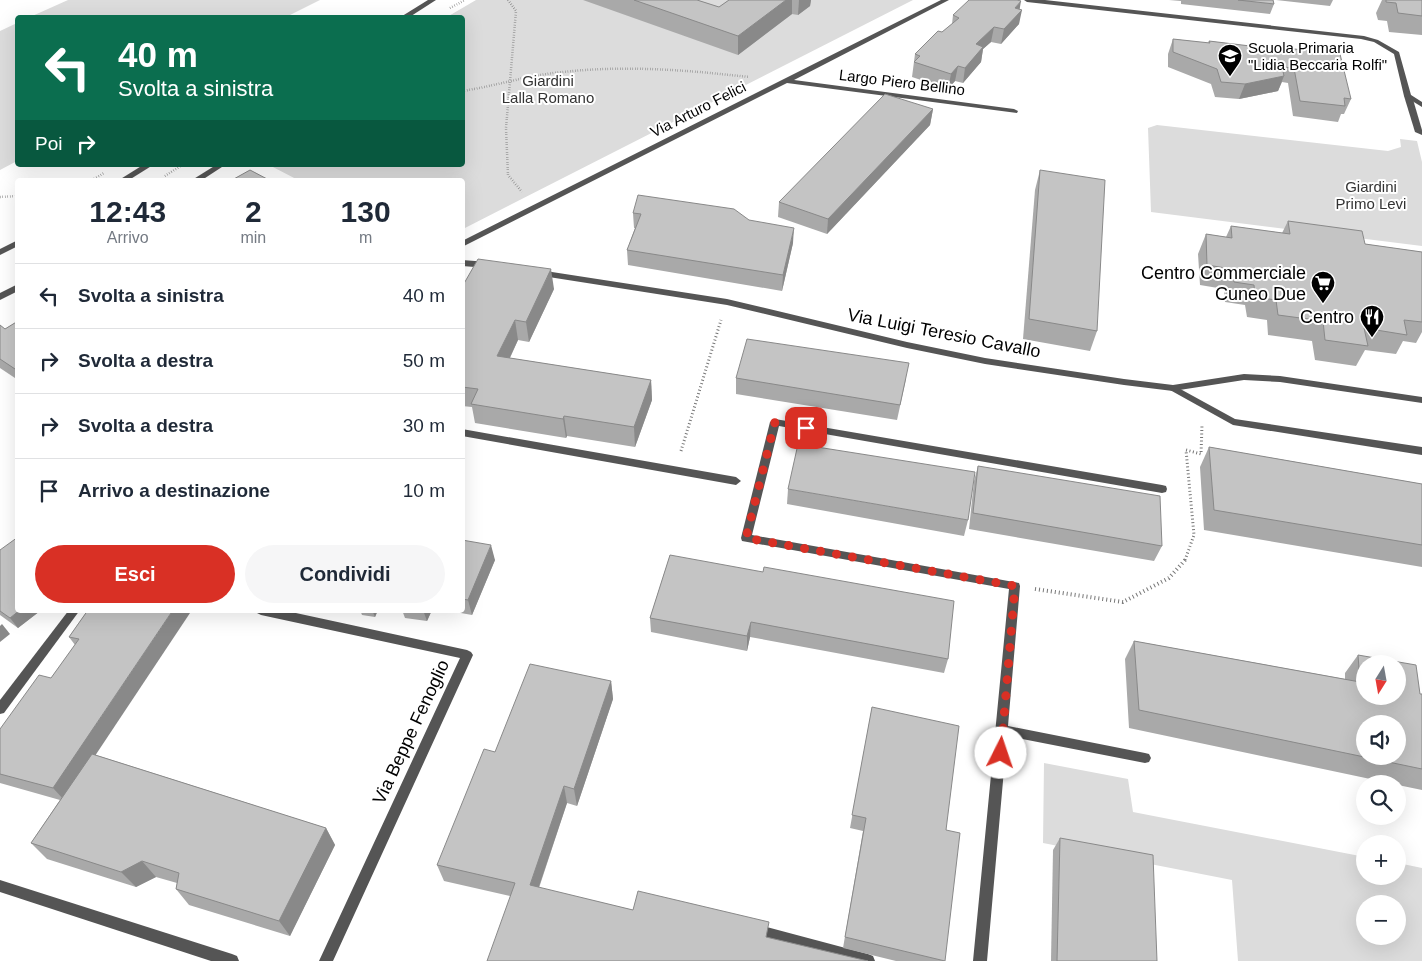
<!DOCTYPE html>
<html lang="it">
<meta charset="utf-8">
<style>
:root{--surface:#fff;--page:#f6f6f7;--text:#1f2937;--muted:#747a83;--line:#e0e1e3;--accent:#d93025}
body{margin:0;font-family:Arial,sans-serif;background:var(--page);color:var(--text);height:100vh;display:flex;flex-direction:column;font-size:19px;white-space:nowrap}
*{box-sizing:border-box;margin:0}
p{font-size:16px;color:var(--muted)}
.icon{flex:none;width:28px;height:28px;fill:none;stroke:currentColor;stroke-width:2;stroke-linecap:round;stroke-linejoin:round}
.map{position:relative;flex:1;overflow:hidden}
.drawer{position:absolute;left:15px;top:178px;width:450px;height:435px;display:flex;flex-direction:column;background:var(--surface);border-radius:5px;box-shadow:0 5px 20px #0002}
.drawer>*{flex:none}
.banner{position:absolute;left:15px;top:15px;width:450px;height:152px;border-radius:5px;box-shadow:0 5px 20px #0002;background:#0b6e4f;color:#fff;overflow:hidden}
.needle{width:32px;rotate:191deg}
.tools{position:absolute;left:1356px;top:655px;display:grid;gap:10px}
.tools a{display:grid;place-items:center;width:50px;height:50px;border-radius:50%;background:var(--surface);box-shadow:0 5px 20px #0002;font-size:25px}
.pin{position:absolute;display:grid;place-items:center;width:42px;height:42px;color:#fff;margin:-21px;border-radius:10px;box-shadow:0 2px 8px #0006}
.me{position:absolute;width:55px;margin:-28px;rotate:4deg;stroke-linejoin:round;filter:drop-shadow(0 0 4px #0008)}
.turn{display:flex;align-items:center;gap:18px;height:105px;padding:0 20px;font-size:22px}
.turn .icon{width:65px;height:65px;stroke-width:2.5}
.turn b{display:block;font-size:35px;line-height:42px}
.then{display:flex;align-items:center;height:48px;padding:0 20px;background:#0003;gap:10px;font-size:19px}
.eta{display:flex;justify-content:space-evenly;align-items:center;height:85px;text-align:center}
.eta b{font-size:30px;font-weight:700;line-height:35px}
.primary-button{display:flex;gap:10px;margin-top:auto;padding:10px 20px}
.primary-button a{flex:1;height:58px;border-radius:30px;background:var(--accent);color:#fff;font-size:20px;font-weight:700;line-height:58px;text-align:center}
.primary-button a+a{background:var(--page);color:var(--text)}
ul{padding:0;list-style:none}
li{display:flex;align-items:center;gap:15px;height:65px;padding:0 20px;border-top:1px solid var(--line)}
li div{flex:1}
li b{display:block;font-size:19px}
li em{font-style:normal}
.map>svg:first-child{display:block}
.green{fill:#dcdcdc;fill-rule:evenodd}
.lines{fill:none;stroke-linecap:round;stroke-linejoin:round}
.path-far2{stroke:#777;stroke-width:2.5;stroke-dasharray:0.5 2;stroke-linecap:butt}
.path-far1{stroke:#777;stroke-width:3;stroke-dasharray:1 2.5;stroke-linecap:butt}
.path{stroke:#777;stroke-width:4;stroke-dasharray:1 3;stroke-linecap:butt}
.service{fill:#555;fill-rule:evenodd}
.minor{fill:#555;fill-rule:evenodd}
.wall{fill:#a9a9a9}
.shaded-wall{fill:#898989}
.building{fill:#c4c4c4;stroke:#898989;fill-rule:evenodd}
.route{stroke:#d93025;stroke-width:9;stroke-dasharray:0 16.2}
.labels{text-anchor:middle;dominant-baseline:central;stroke-width:4;stroke-linejoin:round;paint-order:stroke}
.far-poi-label{font-size:15px;fill:#000;stroke:#fff;text-anchor:start}
.far-park-label{font-size:15px;fill:#333;stroke:#fff}
.far-street-label{font-size:15px;fill:#000;stroke:#fff}
.poi-label{font-size:18px;fill:#000;stroke:#fff;text-anchor:end}
.street-label{font-size:18px;fill:#000;stroke:#fff}
</style>
<div class="map">
<svg width="1422" height="961" viewBox="0 0 1422 961">
<rect width="100%" height="100%" fill="#fff"/>
<!-- green -->
<g class="green">
<path d="M 68,0 L 320,0 L 286,17 L 30,17 Z"/>
<path d="M 476,0 L 913,0 L 463,229 L 462,180 L 298,180 L 269,165 L 462,165 L 462,18 L 447,17 Z"/>
<path d="M 17,23 L 17,161 L 0,170 L 0,31 Z"/>
<path d="M 1157,125 L 1388,151 L 1401,147 L 1400,139 L 1417,141 L 1422,162 L 1422,246 L 1151,212 L 1148,128 Z"/>
<path d="M 1044,763 L 1128,779 L 1133,812 L 1365,857 L 1365,876 L 1398,876 L 1398,863 L 1422,868 L 1422,961 L 1238,961 L 1232,880 L 1043,843 ZM 1365,904 L 1398,904 L 1398,936 L 1365,936 Z"/>
</g>
<g class="lines">
<!-- path-far2 -->
<g class="path-far2">
<path d="M 508,0 L 516,11 L 506,128 L 508,175 L 522,192"/>
<path d="M 450,8 L 465,0"/>
<path d="M 462,91 C 496,86 528,75 563,72 C 625,65 687,70 749,77"/>
<path d="M 165,176 L 182,165"/>
<path d="M 92,180 L 104,173"/>
<path d="M 0,197 L 18,196"/>
</g>
<!-- path-far1 -->
<g class="path-far1">
<path d="M 681,451 L 721,320"/>
<path d="M 1185,560 L 1194,535 L 1186,450 L 1201,454 L 1202,425"/>
</g>
<!-- path -->
<path class="path" d="M 1035,589 L 1123,602 L 1169,578 L 1186,559"/>
<!-- service -->
<g class="service">
<path d="M 1405,94 L 1412,96 L 1422,130 L 1422,135 L 1415,132 L 1404,96 Z"/>
<path d="M 216,165 L 225,165 L 202,180 L 192,180 Z"/>
<path d="M 18,284 L 18,291 L 0,300 L 0,293 Z"/>
<path d="M 1173,385 L 1235,419 L 1422,447 L 1422,455 L 1233,425 L 1170,390 L 1168,388 Z"/>
</g>
<!-- minor -->
<g class="minor">
<path d="M 428,0 L 436,0 L 408,18 L 399,18 Z"/>
<path d="M 941,0 L 949,0 L 794,80 L 1014,109 L 1018,111 L 1017,113 L 787,83 L 462,247 L 462,241 Z"/>
<path d="M 1024,0 L 1045,0 L 1364,36 L 1378,40 L 1399,52 L 1411,95 L 1422,102 L 1422,107 L 1404,96 L 1394,54 L 1374,42 L 1361,39 L 1027,2 Z"/>
<path d="M 143,165 L 153,165 L 129,180 L 119,180 Z"/>
<path d="M 18,240 L 18,246 L 0,255 L 0,249 Z"/>
<path d="M 462,260 L 488,262 L 492,265 L 488,268 L 462,266 Z"/>
<path d="M 539,270 L 727,299 L 907,342 L 985,358 L 1124,379 L 1173,385 L 1244,374 L 1280,376 L 1422,397 L 1422,403 L 1280,382 L 1244,380 L 1173,391 L 1124,385 L 985,364 L 907,348 L 727,305 L 536,275 L 536,271 Z"/>
<path d="M 775,419 L 1162,485 L 1166,486 L 1167,489 L 1166,492 L 1162,493 L 779,426 L 752,535 L 1019,583 L 1020,586 L 1008,726 L 1145,753 L 1149,754 L 1151,758 L 1149,762 L 1145,763 L 1007,736 L 987,961 L 973,961 L 1009,589 L 742,541 L 741,538 L 770,422 Z"/>
<path d="M 462,429 L 736,477 L 741,481 L 736,485 L 462,436 Z"/>
<path d="M 69,610 L 80,610 L 4,713 L 0,714 L 0,700 Z"/>
<path d="M 256,610 L 282,610 L 467,650 L 471,652 L 473,655 L 333,961 L 319,961 L 460,658 L 261,615 L 257,613 Z"/>
<path d="M 0,880 L 232,954 L 237,956 L 239,961 L 211,961 L 0,892 Z"/>
<path d="M 755,924 L 868,954 L 873,956 L 875,961 L 843,961 L 755,938 L 750,936 L 748,931 L 750,926 Z"/>
</g>
</g>
<!-- wall -->
<g class="wall">
<path d="M 583,0 L 697,0 L 719,7 L 729,0 L 811,0 L 810,6 L 798,15 L 792,14 L 738,55 Z"/>
<path d="M 1169,0 L 1273,0 L 1274,4 L 1270,14 L 1181,4 L 1181,1 Z"/>
<path d="M 1276,0 L 1333,0 L 1330,6 Z"/>
<path d="M 1382,0 L 1422,0 L 1422,35 L 1389,32 L 1387,21 L 1378,20 L 1376,13 Z"/>
<path d="M 1020,9 L 1019,24 L 1001,44 L 991,42 L 983,49 L 981,62 L 963,83 L 955,81 L 948,89 L 912,77 L 915,54 L 952,24 L 953,15 Z"/>
<path d="M 1173,39 L 1208,43 L 1209,41 L 1275,49 L 1351,99 L 1344,114 L 1341,114 L 1338,122 L 1293,116 L 1288,83 L 1282,82 L 1278,91 L 1239,99 L 1215,97 L 1211,84 L 1168,67 L 1168,54 Z"/>
<path d="M 933,109 L 930,125 L 827,234 L 778,217 L 779,202 Z"/>
<path d="M 1040,170 L 1097,331 L 1090,351 L 1023,339 L 1035,190 Z"/>
<path d="M 633,213 L 749,220 L 793,243 L 782,291 L 628,265 L 627,250 L 635,228 L 634,228 Z"/>
<path d="M 1288,221 L 1365,244 L 1422,252 L 1422,332 L 1416,343 L 1403,341 L 1396,354 L 1365,350 L 1356,366 L 1315,360 L 1312,341 L 1268,335 L 1267,320 L 1247,317 L 1245,305 L 1225,302 L 1224,289 L 1200,285 L 1198,254 L 1206,234 L 1226,237 L 1231,226 L 1282,233 Z"/>
<path d="M 462,287 L 554,289 L 529,342 L 518,340 L 510,358 L 651,380 L 652,400 L 635,447 L 567,436 L 566,438 L 475,423 L 472,407 L 462,406 Z"/>
<path d="M 18,321 L 18,380 L 0,368 L 0,325 L 5,329 Z"/>
<path d="M 736,378 L 906,379 L 897,420 L 736,394 Z"/>
<path d="M 1209,447 L 1422,484 L 1422,567 L 1204,530 L 1200,467 Z"/>
<path d="M 978,466 L 1162,546 L 1154,561 L 969,529 L 974,481 Z"/>
<path d="M 788,489 L 968,520 L 964,536 L 787,504 Z"/>
<path d="M 462,540 L 495,560 L 472,615 L 444,610 L 462,610 Z"/>
<path d="M 0,550 L 18,610 L 40,611 L 18,628 L 0,615 Z"/>
<path d="M 670,555 L 948,659 L 944,673 L 750,637 L 747,651 L 651,632 L 650,618 Z"/>
<path d="M 88,610 L 96,755 L 326,828 L 335,845 L 290,936 L 189,905 L 176,889 L 177,883 L 156,877 L 136,887 L 47,859 L 31,843 L 60,800 L 0,783 L 0,729 L 51,678 L 75,645 L 69,637 Z"/>
<path d="M 360,610 L 378,610 L 375,617 L 362,615 Z"/>
<path d="M 402,610 L 432,610 L 427,621 L 405,618 Z"/>
<path d="M 1134,641 L 1345,679 L 1345,673 L 1358,655 L 1420,694 L 1422,694 L 1422,790 L 1398,785 L 1398,784 L 1394,784 L 1129,728 L 1125,659 Z"/>
<path d="M 611,681 L 613,699 L 577,806 L 567,803 L 539,888 L 633,910 L 768,937 L 510,896 L 444,881 L 437,865 L 495,752 Z"/>
<path d="M 872,707 L 946,830 L 945,961 L 896,961 L 843,948 L 863,831 L 850,828 Z"/>
<path d="M 1060,838 L 1157,961 L 1051,961 L 1053,850 Z"/>
</g>
<!-- shaded-wall -->
<g class="shaded-wall">
<path d="M 786,0 L 792,0 L 792,14 L 738,55 L 738,36 Z"/>
<path d="M 799,0 L 811,0 L 810,6 L 798,15 Z"/>
<path d="M 1021,1 L 1019,13 L 1022,10 L 1019,24 L 1001,44 L 1004,29 L 1015,8 Z"/>
<path d="M 994,27 L 991,42 L 983,49 L 981,62 L 963,83 L 965,68 L 976,44 Z"/>
<path d="M 958,66 L 955,81 L 948,89 L 951,74 Z"/>
<path d="M 1284,76 L 1278,91 L 1239,99 L 1245,84 Z"/>
<path d="M 933,109 L 930,125 L 827,234 L 828,219 Z"/>
<path d="M 794,228 L 793,243 L 782,291 L 783,275 Z"/>
<path d="M 551,269 L 554,289 L 529,342 L 526,322 Z"/>
<path d="M 515,320 L 518,340 L 501,376 L 497,356 Z"/>
<path d="M 651,380 L 652,400 L 635,447 L 634,427 Z"/>
<path d="M 564,416 L 567,436 L 566,438 L 563,419 Z"/>
<path d="M 491,545 L 495,560 L 472,615 L 468,600 Z"/>
<path d="M 20,610 L 39,610 L 40,611 L 18,628 L 10,618 Z"/>
<path d="M 173,610 L 192,610 L 65,801 L 53,788 Z"/>
<path d="M 372,610 L 378,610 L 375,617 Z"/>
<path d="M 423,610 L 432,610 L 427,621 Z"/>
<path d="M 751,622 L 750,637 L 747,651 L 747,636 Z"/>
<path d="M 2,624 L 10,634 L 0,642 L 0,626 Z"/>
<path d="M 611,681 L 613,699 L 577,806 L 574,789 Z"/>
<path d="M 564,786 L 567,803 L 534,901 L 530,885 Z"/>
<path d="M 326,828 L 335,845 L 290,936 L 279,921 Z"/>
<path d="M 142,861 L 156,877 L 136,887 L 121,872 Z"/>
</g>
<!-- building -->
<g class="building">
<path d="M 634,0 L 697,0 L 719,7 L 729,0 L 786,0 L 738,36 Z"/>
<path d="M 969,0 L 1017,0 L 1021,1 L 1015,8 L 1022,10 L 1004,29 L 994,27 L 976,44 L 983,47 L 965,68 L 958,66 L 951,74 L 914,62 L 920,56 L 915,54 L 938,31 L 942,32 L 959,18 L 953,15 Z"/>
<path d="M 1238,0 L 1273,0 L 1274,4 Z"/>
<path d="M 1386,0 L 1422,0 L 1422,16 L 1398,13 L 1396,3 L 1386,2 Z"/>
<path d="M 1173,39 L 1210,43 L 1209,41 L 1275,49 L 1276,47 L 1340,54 L 1351,99 L 1344,98 L 1345,106 L 1300,101 L 1294,68 L 1282,67 L 1284,76 L 1245,84 L 1221,82 L 1217,69 L 1173,52 Z"/>
<path d="M 885,94 L 933,109 L 828,219 L 779,202 Z"/>
<path d="M 250,170 L 269,180 L 232,180 Z"/>
<path d="M 1040,170 L 1105,180 L 1097,331 L 1029,319 Z"/>
<path d="M 638,195 L 734,209 L 749,220 L 794,228 L 783,275 L 627,250 L 641,214 L 633,213 Z"/>
<path d="M 1288,221 L 1362,231 L 1365,244 L 1422,252 L 1422,322 L 1404,320 L 1407,335 L 1364,328 L 1368,346 L 1325,340 L 1323,321 L 1278,315 L 1276,300 L 1255,297 L 1254,285 L 1234,282 L 1232,269 L 1207,265 L 1206,234 L 1232,238 L 1231,226 L 1290,234 Z"/>
<path d="M 478,259 L 551,269 L 526,322 L 515,320 L 497,356 L 651,380 L 634,427 L 564,416 L 563,419 L 471,404 L 478,389 L 462,387 L 462,287 Z"/>
<path d="M 18,321 L 18,371 L 0,359 L 0,325 L 5,329 Z"/>
<path d="M 747,339 L 909,363 L 900,405 L 736,378 Z"/>
<path d="M 798,444 L 975,472 L 968,520 L 788,489 Z"/>
<path d="M 1209,447 L 1422,484 L 1422,545 L 1214,510 Z"/>
<path d="M 978,466 L 1160,496 L 1162,546 L 973,513 Z"/>
<path d="M 18,537 L 18,588 L 16,590 L 18,591 L 18,610 L 20,610 L 10,618 L 0,611 L 0,550 Z"/>
<path d="M 462,540 L 491,545 L 468,600 L 462,599 Z"/>
<path d="M 670,555 L 763,572 L 764,567 L 954,601 L 948,659 L 751,622 L 747,636 L 650,618 Z"/>
<path d="M 88,610 L 173,610 L 53,788 L 0,774 L 0,729 L 39,675 L 51,678 L 79,639 L 69,637 Z"/>
<path d="M 1134,641 L 1360,682 L 1358,655 L 1416,665 L 1420,694 L 1422,694 L 1422,769 L 1139,710 ZM 1365,664 L 1398,664 L 1398,696 L 1365,696 ZM 1365,724 L 1398,724 L 1398,756 L 1365,756 Z"/>
<path d="M 530,664 L 611,681 L 574,789 L 564,786 L 530,885 L 633,910 L 638,891 L 769,922 L 766,937 L 868,961 L 487,961 L 515,883 L 437,865 L 484,749 L 495,752 Z"/>
<path d="M 872,707 L 959,726 L 946,830 L 960,833 L 945,961 L 845,937 L 866,818 L 852,815 Z"/>
<path d="M 92,754 L 326,828 L 279,921 L 176,889 L 179,873 L 142,861 L 121,872 L 31,843 Z"/>
<path d="M 1060,838 L 1153,855 L 1157,961 L 1057,961 Z"/>
</g>
<g class="lines">
<!-- route -->
<path class="route" d="M 806,428 L 775,422 L 746,538 L 1015,586 L 1001,753"/>
</g>
<!-- icons -->
<defs>
<symbol id="school-pin" viewBox="-11 -11 22 30"><path d="M0 17L-7.5 6A9.5 9.5 0 1 1 7.5 6Z" fill="#000" stroke="#fff"/><path d="M0-5L7-2L0 1L-7-2ZM-4 1L0 2.5L4 1V4Q0 6-4 4Z" fill="#fff"/></symbol>
<symbol id="supermarket-pin" viewBox="-11 -11 22 30"><path d="M0 17L-7.5 6A9.5 9.5 0 1 1 7.5 6Z" fill="#000" stroke="#fff"/><path d="M-6-5.5h2.5l.6 2H6L4.5 2H-2.5L-4.4-4H-6ZM-1.5 3.2a1.3 1.3 0 1 0 .1 0ZM3 3.2a1.3 1.3 0 1 0 .1 0Z" fill="#fff"/></symbol>
<symbol id="restaurant-pin" viewBox="-11 -11 22 30"><path d="M0 17L-7.5 6A9.5 9.5 0 1 1 7.5 6Z" fill="#000" stroke="#fff"/><path d="M-5-6h1v4h1v-4h1v4h1v-4h1v5L-1.5 .5V6h-2V.5L-5-1ZM5-6V6H3V1.5H1.5Q1.5-4 5-6Z" fill="#fff"/></symbol>
</defs>
<g fill-rule="evenodd">
<use href="#school-pin" x="1216" y="42" width="28" height="38"/>
<use href="#supermarket-pin" x="1309" y="269" width="28" height="38"/>
<use href="#restaurant-pin" x="1358" y="303" width="28" height="38"/>
</g>
<g class="labels">
<!-- far-poi labels -->
<g class="far-poi-label">
<text x="1248" y="47">Scuola Primaria<tspan x="1248" dy="17">"Lidia Beccaria Rolfi"</tspan></text>
</g>
<!-- far-park labels -->
<g class="far-park-label">
<text x="548" y="80">Giardini<tspan x="548" dy="17">Lalla Romano</tspan></text>
<text x="1371" y="186">Giardini<tspan x="1371" dy="17">Primo Levi</tspan></text>
</g>
<!-- far-street labels -->
<g class="far-street-label">
<text transform="translate(902 82) rotate(7)">Largo Piero Bellino</text>
<text transform="translate(698 109) rotate(-27)">Via Arturo Felici</text>
</g>
<!-- poi labels -->
<g class="poi-label">
<text x="1306" y="273">Centro Commerciale<tspan x="1306" dy="21">Cuneo Due</tspan></text>
<text x="1354" y="317">Centro</text>
</g>
<!-- street labels -->
<g class="street-label">
<text transform="translate(944 333) rotate(11)">Via Luigi Teresio Cavallo</text>
<text transform="translate(411 732) rotate(-65)">Via Beppe Fenoglio</text>
</g>
</g>
</svg>
<div class="tools">
<a><svg class="needle" viewBox="-14 -14 28 28"><path d="M0-13l5 13h-10z" fill="#e53935"/><path d="M0 13l5-13h-10z" fill="#747a83"/></svg></a>
<a><svg class="icon" aria-label="sound" viewBox="0 0 24 24"><path d="M4 9h4l5-4v14l-5-4H4zM17 9q2 3 0 6"/></svg></a>
<a><svg class="icon" aria-label="search" viewBox="0 0 24 24"><circle cx="10" cy="10" r="6"/><path d="M15 15l6 6"/></svg></a>
<a>+</a>
<a>−</a>
</div>
<div class="pin" style="left:806px;top:428px;background:#d93025"><svg class="icon" aria-label="arrive" viewBox="0 0 24 24"><path d="M6 21V4h12l-3 4 3 4H6"/></svg></div>
<svg class="me" style="left:1001px;top:753px" viewBox="-20 -20 40 40"><circle r="19" fill="#fff"/><path d="M0-13L10 11 0 6-10 11z" fill="#d93025"/></svg>
<div class="banner">
<div class="turn"><svg class="icon" aria-label="left" viewBox="0 0 24 24"><path d="M17 20v-9H6M10 6l-5 5 5 5"/></svg><div><b>40 m</b>Svolta a sinistra</div></div>
<div class="then">Poi<svg class="icon" aria-label="right" viewBox="0 0 24 24"><path d="M7 20v-9h11M14 6l5 5-5 5"/></svg></div>
</div>
<section class="drawer">
<div class="eta">
<div><b>12:43</b><p>Arrivo</p></div>
<div><b>2</b><p>min</p></div>
<div><b>130</b><p>m</p></div>
</div>
<ul>
<li><svg class="icon" aria-label="left" viewBox="0 0 24 24"><path d="M17 20v-9H6M10 6l-5 5 5 5"/></svg><div><b>Svolta a sinistra</b></div><em>40 m</em></li>
<li><svg class="icon" aria-label="right" viewBox="0 0 24 24"><path d="M7 20v-9h11M14 6l5 5-5 5"/></svg><div><b>Svolta a destra</b></div><em>50 m</em></li>
<li><svg class="icon" aria-label="right" viewBox="0 0 24 24"><path d="M7 20v-9h11M14 6l5 5-5 5"/></svg><div><b>Svolta a destra</b></div><em>30 m</em></li>
<li><svg class="icon" aria-label="arrive" viewBox="0 0 24 24"><path d="M6 21V4h12l-3 4 3 4H6"/></svg><div><b>Arrivo a destinazione</b></div><em>10 m</em></li>
</ul>
<div class="primary-button"><a>Esci</a><a>Condividi</a></div>
</section>
</div>
